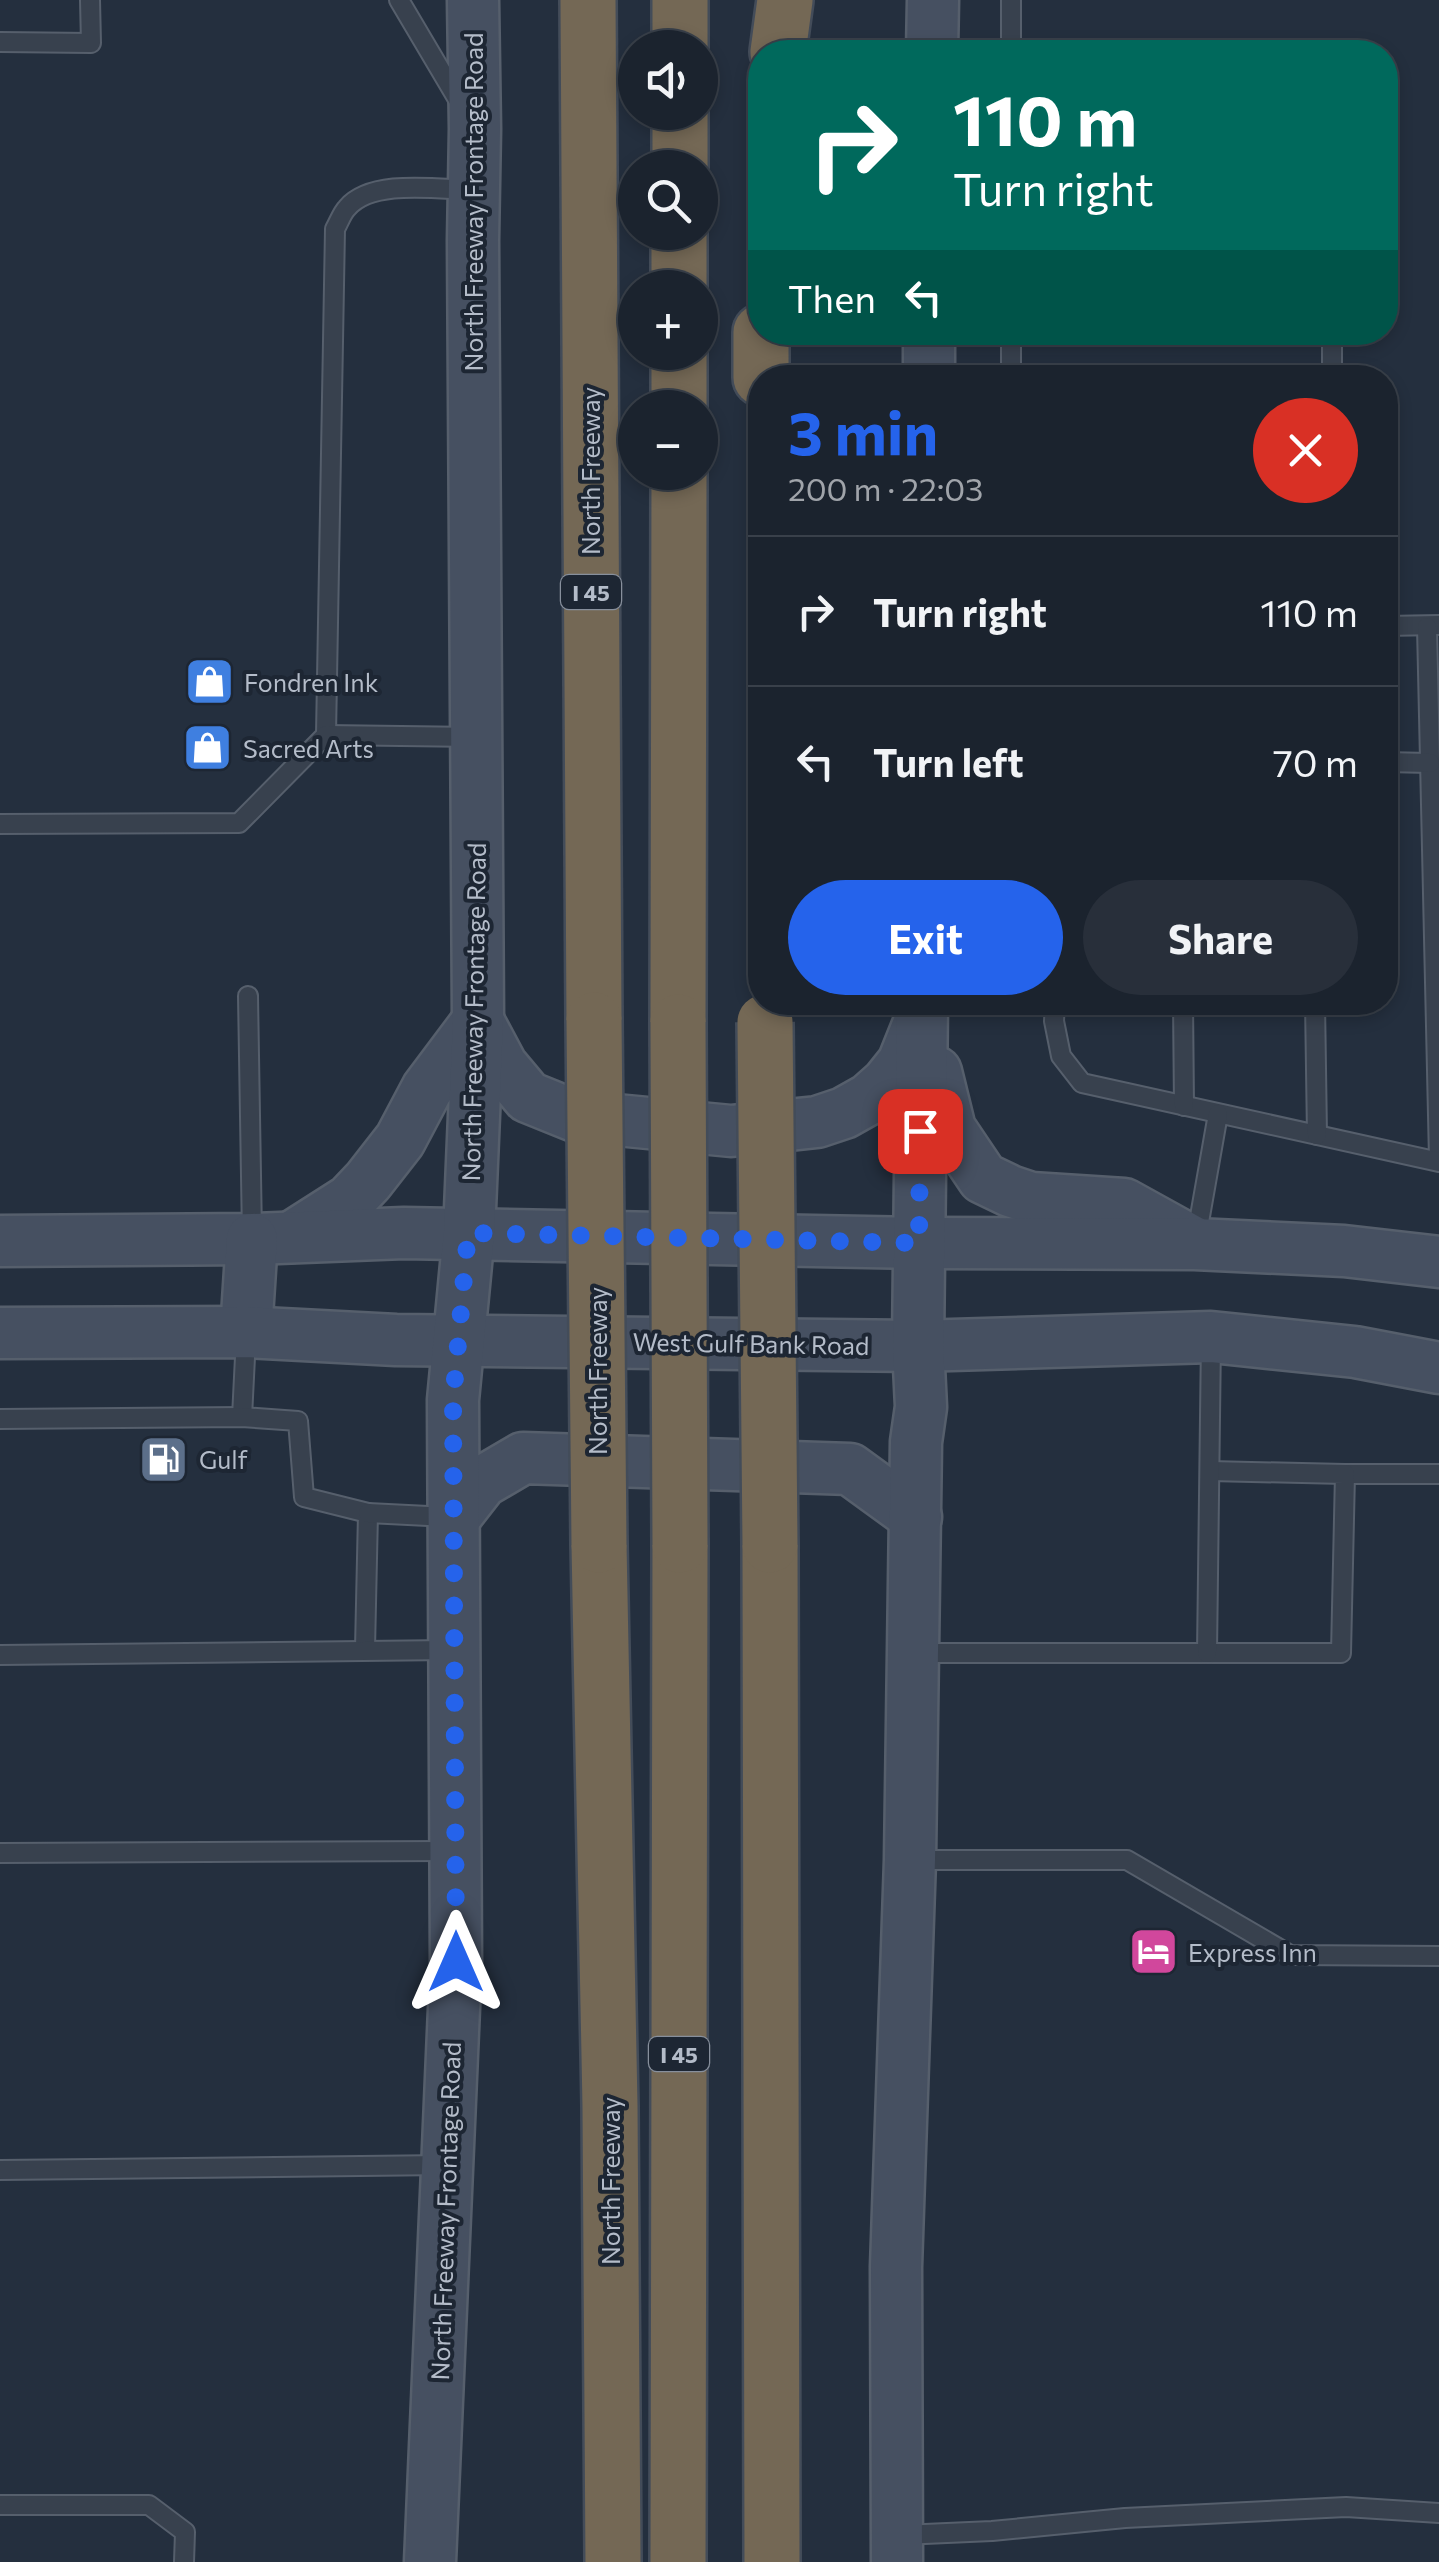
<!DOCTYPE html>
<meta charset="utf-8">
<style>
:root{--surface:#1b232e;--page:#282f3a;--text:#f1f3f6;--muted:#a0a4aa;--line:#39404a;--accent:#2563eb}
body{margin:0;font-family:Commissioner,sans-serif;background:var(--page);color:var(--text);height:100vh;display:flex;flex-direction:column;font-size:38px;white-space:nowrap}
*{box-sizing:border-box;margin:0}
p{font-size:32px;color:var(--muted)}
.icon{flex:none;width:55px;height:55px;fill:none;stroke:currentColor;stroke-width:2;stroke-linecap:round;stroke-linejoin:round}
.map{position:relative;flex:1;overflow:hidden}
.panel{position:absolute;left:748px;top:365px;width:650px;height:650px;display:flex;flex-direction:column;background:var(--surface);border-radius:40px;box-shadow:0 5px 15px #0003,0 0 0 2px var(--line)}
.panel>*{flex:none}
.top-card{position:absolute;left:748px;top:40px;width:650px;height:305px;border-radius:40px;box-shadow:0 5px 15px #0003,0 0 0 2px var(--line);background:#00695c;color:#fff;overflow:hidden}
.fabs{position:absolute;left:618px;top:30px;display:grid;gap:20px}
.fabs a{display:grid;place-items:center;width:100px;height:100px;border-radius:50%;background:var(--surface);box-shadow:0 5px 15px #0003,0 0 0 2px var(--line);font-size:50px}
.pin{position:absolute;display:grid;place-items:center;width:85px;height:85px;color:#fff;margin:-42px;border-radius:20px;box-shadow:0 5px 15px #0006}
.me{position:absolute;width:110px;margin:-55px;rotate:0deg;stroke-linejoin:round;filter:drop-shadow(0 0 8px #0008)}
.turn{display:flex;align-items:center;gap:35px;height:210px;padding:0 40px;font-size:45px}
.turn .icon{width:130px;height:130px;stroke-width:2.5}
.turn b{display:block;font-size:70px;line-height:85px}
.then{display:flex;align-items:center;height:95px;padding:0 40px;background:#0003;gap:20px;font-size:38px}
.round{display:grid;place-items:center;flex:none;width:105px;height:105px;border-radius:52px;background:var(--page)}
.head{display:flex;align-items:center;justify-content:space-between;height:170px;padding:0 40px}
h1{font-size:60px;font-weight:700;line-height:75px;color:var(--accent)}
.cta{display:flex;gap:20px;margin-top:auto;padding:20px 40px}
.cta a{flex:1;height:115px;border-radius:60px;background:var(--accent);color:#fff;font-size:40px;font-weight:700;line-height:115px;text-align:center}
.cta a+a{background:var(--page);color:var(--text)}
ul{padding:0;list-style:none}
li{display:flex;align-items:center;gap:30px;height:150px;padding:0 40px;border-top:2px solid var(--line)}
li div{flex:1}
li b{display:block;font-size:38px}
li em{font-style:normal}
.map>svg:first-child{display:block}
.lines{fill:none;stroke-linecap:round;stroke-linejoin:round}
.service-casing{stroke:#565f6c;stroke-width:22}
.secondary-casing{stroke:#565f6c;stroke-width:55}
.motorway-casing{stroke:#434c59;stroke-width:60}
.service{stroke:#38414e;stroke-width:18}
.secondary{stroke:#465061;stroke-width:50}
.motorway{stroke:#746855;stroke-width:55}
.motorway-bridge-casing{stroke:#434c59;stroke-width:60;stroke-linecap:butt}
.motorway-bridge{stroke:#746855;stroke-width:55}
.route{stroke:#2563eb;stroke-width:18;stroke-dasharray:0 32.4}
.labels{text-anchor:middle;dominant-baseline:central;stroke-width:8;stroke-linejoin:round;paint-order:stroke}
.shield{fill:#1d2633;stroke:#878f9c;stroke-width:2.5}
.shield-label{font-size:22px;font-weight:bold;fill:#b4bcc9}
.street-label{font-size:25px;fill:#b4bcc9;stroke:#1d2633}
.poi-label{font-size:25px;fill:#b4bcc9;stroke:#1d2633;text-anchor:start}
</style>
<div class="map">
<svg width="1439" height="2562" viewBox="0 0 1439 2562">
<rect width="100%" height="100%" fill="#242f3e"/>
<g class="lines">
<defs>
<g id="service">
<path d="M 399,0 L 460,103"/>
<path d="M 1011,0 L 1011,52"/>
<path d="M 0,42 L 91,43 L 90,0"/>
<path d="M 1011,332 L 1011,378"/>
<path d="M 1332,332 L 1332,378"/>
<path d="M 1385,626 L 1439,625"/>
<path d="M 1427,627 L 1439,1159"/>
<path d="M 326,735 L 335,229 C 339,222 342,213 347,208 C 371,179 436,189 470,190"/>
<path d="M 1385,762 L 1430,763"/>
<path d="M 0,824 L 239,823 L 326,735 L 476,737"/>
<path d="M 248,996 L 252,1235"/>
<path d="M 1055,1002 L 1054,1021 L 1061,1056 L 1082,1083 L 1439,1162"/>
<path d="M 1183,1002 L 1184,1106"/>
<path d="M 1315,1002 L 1317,1135"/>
<path d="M 1196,1239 L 1218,1114"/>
<path d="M 242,1417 L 246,1337"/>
<path d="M 0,1419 L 242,1417 L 298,1421 L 304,1497 L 368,1513 L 365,1649"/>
<path d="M 1345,1474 L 1439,1474"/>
<path d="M 368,1513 L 448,1517"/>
<path d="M 914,1653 L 1341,1653 L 1345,1474 L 1210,1471"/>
<path d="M 1207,1653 L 1211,1339"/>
<path d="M 0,1655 L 450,1650"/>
<path d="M 0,1853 L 450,1851"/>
<path d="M 911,1860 L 1127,1860 L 1290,1955 L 1439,1956"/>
<path d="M 0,2170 L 446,2165"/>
<path d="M 0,2505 L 149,2505 L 185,2532 L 184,2562"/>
<path d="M 902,2535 L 992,2531 L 1125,2518 L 1346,2507 L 1439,2513"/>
</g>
<g id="secondary">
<path d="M 932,52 L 933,0"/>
<path d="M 929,378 L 929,332"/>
<path d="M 478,1021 L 502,1066 L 528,1097 L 575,1116 L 731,1131 L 817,1122 L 844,1113 L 869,1099 L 887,1083 L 903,1063 L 919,1023"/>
<path d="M 936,1072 L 950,1129 L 983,1178 L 1010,1191 L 1031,1198 L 1124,1204 L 1191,1241"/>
<path d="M 292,1237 L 350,1200 L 368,1181 L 400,1140 L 427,1089 L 478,1021"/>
<path d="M 0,1241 L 252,1239 L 404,1233 L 919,1243 L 1195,1244 L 1344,1251 L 1439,1262"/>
<path d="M 246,1332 L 252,1239"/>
<path d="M 0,1333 L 246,1332 L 396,1340 L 918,1346 L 1211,1337 L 1355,1352 L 1439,1368"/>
<path d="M 454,1518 L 482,1482 L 523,1458 L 850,1469 L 916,1517"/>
<path d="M 430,2562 L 456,1962 L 453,1400 L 469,1233 L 478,1021 L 473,240 L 475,129 L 473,0"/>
<path d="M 897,2562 L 896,2267 L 910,1860 L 916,1442 L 921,1407 L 918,1346 L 922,1002"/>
</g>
<g id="motorway">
<path d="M 588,0 L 594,1020"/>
<path d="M 680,48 L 680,0"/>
<path d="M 778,52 L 785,0"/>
<path d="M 680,168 L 680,112"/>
<path d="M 679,288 L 679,232"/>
<path d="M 761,332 L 761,378"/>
<path d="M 679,408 L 679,352"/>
<path d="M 678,1022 L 679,472"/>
<path d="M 599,1545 L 610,2106 L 613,2562"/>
<path d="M 770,1545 L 772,2562"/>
<path d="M 678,2562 L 680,1545"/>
</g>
</defs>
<!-- service casing -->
<use href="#service" class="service-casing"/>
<!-- secondary casing -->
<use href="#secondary" class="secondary-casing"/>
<!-- motorway casing -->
<use href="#motorway" class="motorway-casing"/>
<!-- service -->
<use href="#service" class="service"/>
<!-- secondary -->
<use href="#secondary" class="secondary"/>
<!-- motorway -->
<use href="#motorway" class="motorway"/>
<defs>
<g id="motorway-bridge">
<path d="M 594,1020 L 599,1545"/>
<path d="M 678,1022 L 680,1545"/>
<path d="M 765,1022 L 770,1545"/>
</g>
</defs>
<!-- motorway-bridge casing -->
<use href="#motorway-bridge" class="motorway-bridge-casing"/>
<!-- motorway-bridge -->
<use href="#motorway-bridge" class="motorway-bridge"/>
</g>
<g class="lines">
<!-- route -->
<path class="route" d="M 456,1962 L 453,1400 L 468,1233 L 919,1243 L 920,1131"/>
</g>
<!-- icons -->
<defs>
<symbol id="shop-square" viewBox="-11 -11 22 22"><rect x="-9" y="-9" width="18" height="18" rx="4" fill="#3f7fe0" stroke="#1d2633"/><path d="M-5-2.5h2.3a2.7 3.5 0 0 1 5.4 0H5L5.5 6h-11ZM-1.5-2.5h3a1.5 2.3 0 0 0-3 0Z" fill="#fff"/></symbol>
<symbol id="fuel-square" viewBox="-11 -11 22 22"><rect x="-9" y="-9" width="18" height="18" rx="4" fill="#5c6f8a" stroke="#1d2633"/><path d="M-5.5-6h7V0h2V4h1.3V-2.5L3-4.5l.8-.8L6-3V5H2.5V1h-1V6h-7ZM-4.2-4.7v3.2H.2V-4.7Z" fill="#fff"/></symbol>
<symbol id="hotel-square" viewBox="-11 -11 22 22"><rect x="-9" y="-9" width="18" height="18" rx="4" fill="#d1479c" stroke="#1d2633"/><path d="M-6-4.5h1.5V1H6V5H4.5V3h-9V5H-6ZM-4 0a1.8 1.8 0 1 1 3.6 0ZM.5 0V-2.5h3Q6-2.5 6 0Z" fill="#fff"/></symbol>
</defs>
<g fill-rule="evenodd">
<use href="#shop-square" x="182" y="654" width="55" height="55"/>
<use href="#shop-square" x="180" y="720" width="55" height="55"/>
<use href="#fuel-square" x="136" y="1432" width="55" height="55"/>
<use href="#hotel-square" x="1126" y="1924" width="55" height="55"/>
</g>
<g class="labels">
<!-- shield labels -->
<g class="shield">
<rect x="561" y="575" width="60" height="34" rx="8"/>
<rect x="649" y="2037" width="60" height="34" rx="8"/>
</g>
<g class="shield-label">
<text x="591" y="592">I 45</text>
<text x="679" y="2054">I 45</text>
</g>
<!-- street labels -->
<g class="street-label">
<text transform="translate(473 202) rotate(-90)">North Freeway Frontage Road</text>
<text transform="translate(590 471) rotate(-90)">North Freeway</text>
<text transform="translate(473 1012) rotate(-89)">North Freeway Frontage Road</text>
<text transform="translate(751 1343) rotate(1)">West Gulf Bank Road</text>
<text transform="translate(597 1371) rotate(-90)">North Freeway</text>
<text transform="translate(610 2181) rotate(-90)">North Freeway</text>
<text transform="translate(445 2211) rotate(-88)">North Freeway Frontage Road</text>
</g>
<!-- poi labels -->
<g class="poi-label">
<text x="244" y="682">Fondren Ink</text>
<text x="243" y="748">Sacred Arts</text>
<text x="199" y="1459">Gulf</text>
<text x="1188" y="1952">Express Inn</text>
</g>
</g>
</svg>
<div class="fabs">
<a><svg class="icon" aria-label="sound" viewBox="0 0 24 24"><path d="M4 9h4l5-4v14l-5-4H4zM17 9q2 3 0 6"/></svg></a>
<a><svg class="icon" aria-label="search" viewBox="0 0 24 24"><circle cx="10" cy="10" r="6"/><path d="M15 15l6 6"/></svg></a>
<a>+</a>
<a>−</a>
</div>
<div class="pin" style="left:920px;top:1131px;background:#d93025"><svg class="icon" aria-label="arrive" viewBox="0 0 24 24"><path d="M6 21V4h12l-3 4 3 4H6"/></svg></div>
<svg class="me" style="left:456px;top:1962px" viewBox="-20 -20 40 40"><path d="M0-17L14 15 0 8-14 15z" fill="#2563eb" stroke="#fff" stroke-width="4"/></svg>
<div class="top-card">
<div class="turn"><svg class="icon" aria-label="right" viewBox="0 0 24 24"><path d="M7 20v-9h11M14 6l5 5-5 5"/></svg><div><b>110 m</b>Turn right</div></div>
<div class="then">Then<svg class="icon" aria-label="left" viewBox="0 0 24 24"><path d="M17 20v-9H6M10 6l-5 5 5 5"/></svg></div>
</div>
<section class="panel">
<div class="head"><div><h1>3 min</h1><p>200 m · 22:03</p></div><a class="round" style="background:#d93025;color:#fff"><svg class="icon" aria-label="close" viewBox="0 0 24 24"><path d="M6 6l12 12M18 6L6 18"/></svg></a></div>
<ul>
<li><svg class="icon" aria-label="right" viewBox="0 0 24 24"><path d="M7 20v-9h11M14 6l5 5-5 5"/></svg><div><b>Turn right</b></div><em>110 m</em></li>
<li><svg class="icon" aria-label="left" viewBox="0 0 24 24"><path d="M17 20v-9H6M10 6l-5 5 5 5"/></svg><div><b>Turn left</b></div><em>70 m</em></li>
</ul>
<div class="cta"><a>Exit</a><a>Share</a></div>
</section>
</div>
